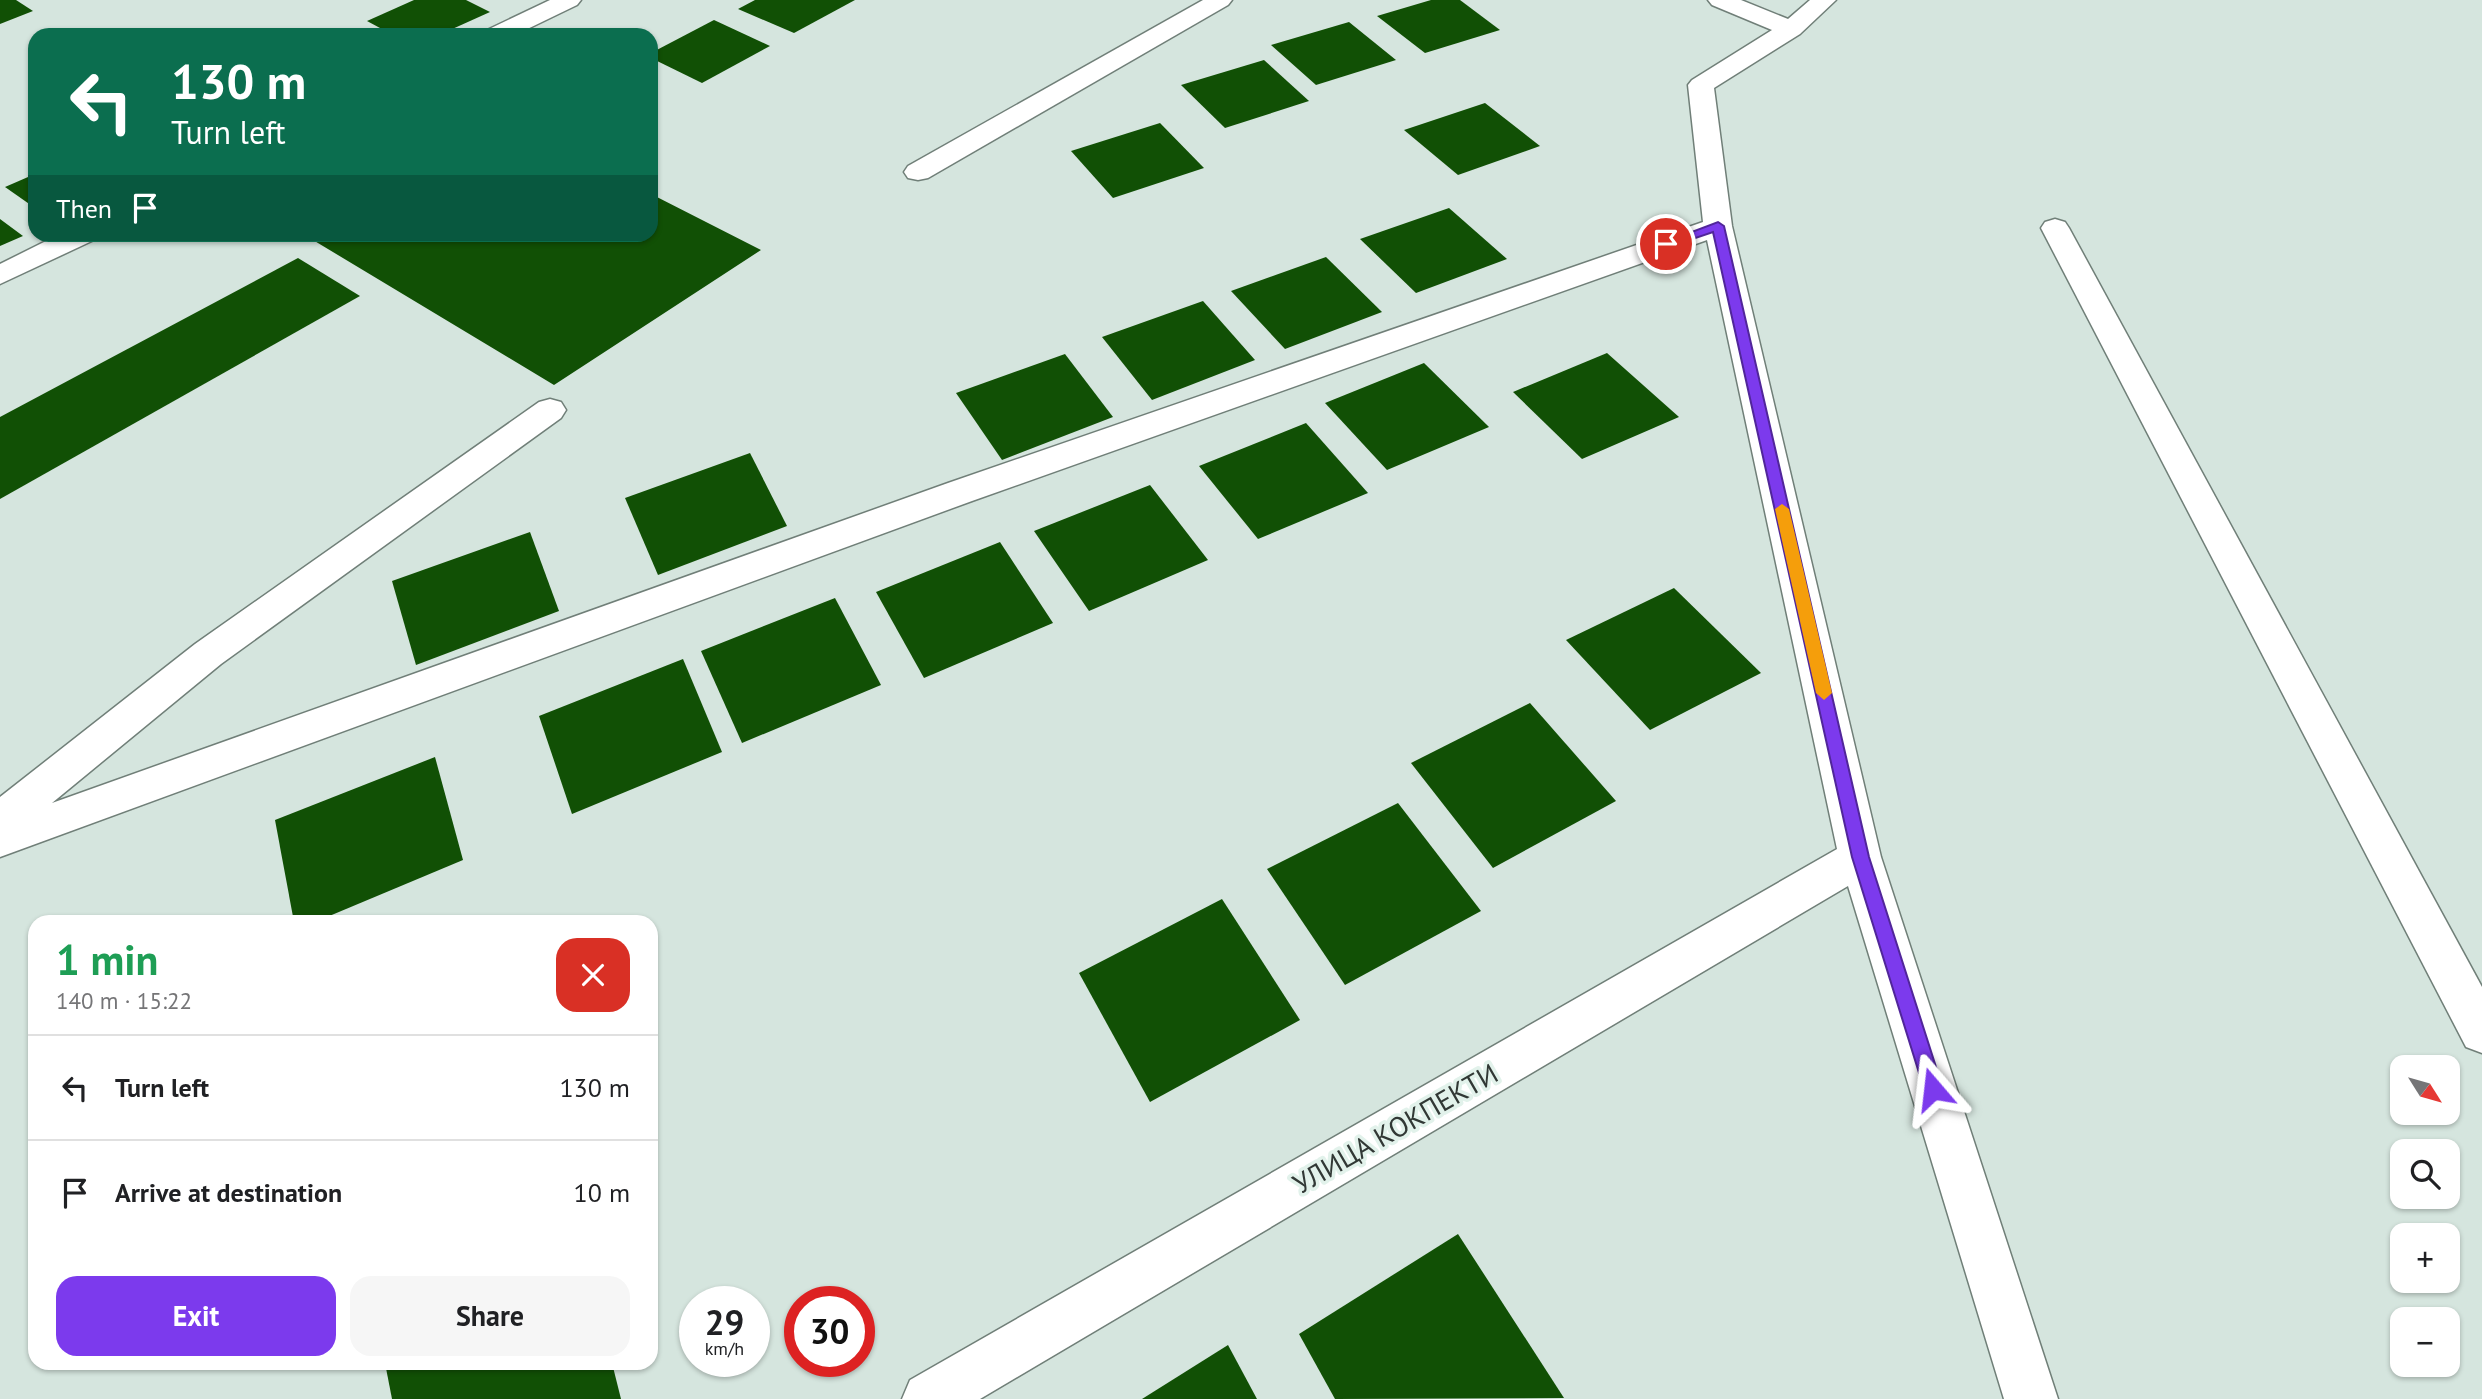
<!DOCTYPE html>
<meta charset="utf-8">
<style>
:root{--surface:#fff;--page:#f6f6f6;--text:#202124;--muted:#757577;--line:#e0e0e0;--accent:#7c3aed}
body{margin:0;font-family:"PT Sans",sans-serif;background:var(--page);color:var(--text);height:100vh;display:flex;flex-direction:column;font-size:26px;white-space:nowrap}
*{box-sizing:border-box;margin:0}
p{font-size:23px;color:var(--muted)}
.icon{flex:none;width:38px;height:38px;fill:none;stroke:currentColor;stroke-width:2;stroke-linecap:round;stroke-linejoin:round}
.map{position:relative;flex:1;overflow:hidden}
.side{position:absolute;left:28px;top:915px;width:630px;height:455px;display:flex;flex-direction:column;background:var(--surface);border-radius:21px;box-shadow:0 2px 5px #0004}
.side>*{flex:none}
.top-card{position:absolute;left:28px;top:28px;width:630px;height:214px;border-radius:21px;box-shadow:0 2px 5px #0004;background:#0b6e4f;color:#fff;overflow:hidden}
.needle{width:46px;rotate:127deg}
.controls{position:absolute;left:2390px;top:1055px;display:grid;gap:14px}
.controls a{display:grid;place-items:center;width:70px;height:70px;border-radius:14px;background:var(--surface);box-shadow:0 2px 5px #0004;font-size:35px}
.speed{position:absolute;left:679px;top:1286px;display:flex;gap:14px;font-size:35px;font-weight:700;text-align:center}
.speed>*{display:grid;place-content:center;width:91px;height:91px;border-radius:50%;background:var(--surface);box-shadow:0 2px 5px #0004;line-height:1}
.speed small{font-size:18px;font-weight:400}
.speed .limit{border:10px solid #d22;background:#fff;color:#111}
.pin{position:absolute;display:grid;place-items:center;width:60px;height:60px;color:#fff;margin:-30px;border:4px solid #fff;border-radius:50%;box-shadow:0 2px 7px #0007}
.me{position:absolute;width:77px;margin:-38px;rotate:343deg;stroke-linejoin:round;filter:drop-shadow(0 0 5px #0008)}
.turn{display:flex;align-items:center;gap:24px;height:147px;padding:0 28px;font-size:32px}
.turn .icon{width:91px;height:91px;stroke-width:2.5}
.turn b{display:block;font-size:49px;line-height:60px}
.then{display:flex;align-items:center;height:66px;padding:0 28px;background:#0003;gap:14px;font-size:26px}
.round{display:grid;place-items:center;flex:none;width:74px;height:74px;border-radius:21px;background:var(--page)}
.headline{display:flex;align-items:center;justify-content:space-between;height:119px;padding:0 28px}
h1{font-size:42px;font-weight:700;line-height:52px;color:#1e9e55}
.primary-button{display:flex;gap:14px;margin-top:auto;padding:14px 28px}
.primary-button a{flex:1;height:80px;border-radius:21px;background:var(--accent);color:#fff;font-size:28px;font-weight:700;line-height:80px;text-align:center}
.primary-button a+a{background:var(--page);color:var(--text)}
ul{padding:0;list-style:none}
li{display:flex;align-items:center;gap:21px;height:105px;padding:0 28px;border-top:2px solid var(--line)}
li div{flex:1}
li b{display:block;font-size:26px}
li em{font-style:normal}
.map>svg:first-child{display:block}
.building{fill:#115005}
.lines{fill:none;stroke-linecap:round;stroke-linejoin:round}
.minor-casing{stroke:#707f78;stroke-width:3}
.minor{fill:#fff;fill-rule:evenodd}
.route{fill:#7c3aed;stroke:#51269a;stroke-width:2}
.slow{fill:#f59e0b}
.labels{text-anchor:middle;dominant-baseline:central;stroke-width:7;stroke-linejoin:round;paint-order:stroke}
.near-street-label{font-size:28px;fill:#313835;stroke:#e2f2eb}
</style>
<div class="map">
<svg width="2482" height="1399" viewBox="0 0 2482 1399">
<rect width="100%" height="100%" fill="#d5e5de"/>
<!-- building -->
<g class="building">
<path d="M 0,0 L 16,0 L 33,11 L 0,24 Z"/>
<path d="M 414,0 L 466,0 L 490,12 L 439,35 L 393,35 L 367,21 Z"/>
<path d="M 755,0 L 855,0 L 794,33 L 738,9 Z"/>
<path d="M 1431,0 L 1460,0 L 1500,30 L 1425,53 L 1377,16 Z"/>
<path d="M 714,20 L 770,46 L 702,83 L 651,58 L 651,53 Z"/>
<path d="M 1349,22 L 1396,60 L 1316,85 L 1271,45 Z"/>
<path d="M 1264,60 L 1309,101 L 1225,128 L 1181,85 Z"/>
<path d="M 1485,103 L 1540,146 L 1458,175 L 1404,130 Z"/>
<path d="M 1160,123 L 1204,168 L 1113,198 L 1071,151 Z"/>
<path d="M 35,174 L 35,208 L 5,187 Z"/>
<path d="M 651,194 L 761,250 L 554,385 L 303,234 L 651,234 Z"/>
<path d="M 1449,208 L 1507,259 L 1416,293 L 1360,239 Z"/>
<path d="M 0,219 L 23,236 L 0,246 Z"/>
<path d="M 1326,257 L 1382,312 L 1285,349 L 1231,291 Z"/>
<path d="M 298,258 L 360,296 L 0,499 L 0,417 Z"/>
<path d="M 1203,301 L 1255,360 L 1152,400 L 1102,337 Z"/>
<path d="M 1607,353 L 1679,417 L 1582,459 L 1513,392 Z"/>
<path d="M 1065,354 L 1113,417 L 1002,460 L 956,393 Z"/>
<path d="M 1424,363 L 1489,427 L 1387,470 L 1325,403 Z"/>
<path d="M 1306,423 L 1368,493 L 1258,539 L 1199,466 Z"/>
<path d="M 750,453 L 787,526 L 658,575 L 625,498 Z"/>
<path d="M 1150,485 L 1208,560 L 1089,611 L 1034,531 Z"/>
<path d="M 530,532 L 559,611 L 416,665 L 392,581 Z"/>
<path d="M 1000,542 L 1053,623 L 924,678 L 876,592 Z"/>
<path d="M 1674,588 L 1761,673 L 1650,730 L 1566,640 Z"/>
<path d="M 835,598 L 881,685 L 742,743 L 701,651 Z"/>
<path d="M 683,659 L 722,752 L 572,814 L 539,716 Z"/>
<path d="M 1530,703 L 1616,801 L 1493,868 L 1411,763 Z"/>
<path d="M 435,757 L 463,860 L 315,922 L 294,922 L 275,820 Z"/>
<path d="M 1398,803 L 1481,911 L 1345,985 L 1267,869 Z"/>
<path d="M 1222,899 L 1300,1020 L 1150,1102 L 1079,973 Z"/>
<path d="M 1458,1234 L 1564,1398 L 1335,1399 L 1299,1334 Z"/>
<path d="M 1228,1345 L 1257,1399 L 1142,1399 Z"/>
<path d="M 385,1363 L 612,1363 L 621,1399 L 392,1399 Z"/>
</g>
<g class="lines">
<defs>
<g id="minor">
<path d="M 550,0 L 581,0 L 577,5 L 515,35 L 484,35 L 487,30 Z"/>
<path d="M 1203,0 L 1232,0 L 1228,5 L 928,178 L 918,180 L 908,178 L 904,172 L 908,166 Z"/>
<path d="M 1708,0 L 1741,0 L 1788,19 L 1810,0 L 1836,0 L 1800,34 L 1714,88 L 1732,226 L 1881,857 L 2058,1399 L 2004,1399 L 1848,886 L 980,1399 L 902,1399 L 910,1380 L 1837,849 L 1707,240 L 972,501 L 0,857 L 0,797 L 195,644 L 539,402 L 550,399 L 561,402 L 566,410 L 561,418 L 221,664 L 52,803 L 948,483 L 1703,222 L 1688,85 L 1692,80 L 1772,30 L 1712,5 Z"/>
<path d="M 2055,219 L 2065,222 L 2069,228 L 2482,987 L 2482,1053 L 2466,1047 L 2041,228 L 2045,222 Z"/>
<path d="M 60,234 L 98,234 L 94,240 L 0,284 L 0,264 Z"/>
</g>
</defs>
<!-- minor casing -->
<use href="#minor" class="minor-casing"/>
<!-- minor -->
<use href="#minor" class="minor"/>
</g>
<!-- route -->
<path class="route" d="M 1718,222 L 1724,226 L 1869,857 L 1943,1089 L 1940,1096 L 1933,1099 L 1927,1096 L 1924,1089 L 1852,857 L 1713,232 L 1666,248 L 1660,244 Z"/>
<!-- slow -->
<path class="slow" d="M 1782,504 L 1789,509 L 1832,693 L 1824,700 L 1816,693 L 1775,509 Z"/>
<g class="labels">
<!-- near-street labels -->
<g class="near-street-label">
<text transform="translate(1395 1128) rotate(-30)">УЛИЦА КОКПЕКТИ</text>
</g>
</g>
</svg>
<div class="controls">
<a><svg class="needle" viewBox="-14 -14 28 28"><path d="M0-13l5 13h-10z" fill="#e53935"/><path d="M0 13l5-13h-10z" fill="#757577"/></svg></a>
<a><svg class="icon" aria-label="search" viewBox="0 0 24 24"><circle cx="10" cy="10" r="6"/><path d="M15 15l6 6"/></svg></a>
<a>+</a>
<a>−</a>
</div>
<div class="speed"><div>29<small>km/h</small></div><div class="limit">30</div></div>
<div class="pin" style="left:1666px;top:244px;background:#d93025"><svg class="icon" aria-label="arrive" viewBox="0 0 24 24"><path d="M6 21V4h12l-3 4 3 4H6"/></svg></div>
<svg class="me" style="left:1933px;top:1089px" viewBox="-20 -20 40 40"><path d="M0-17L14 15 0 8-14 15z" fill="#7c3aed" stroke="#fff" stroke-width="4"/></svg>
<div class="top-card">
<div class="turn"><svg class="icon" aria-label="left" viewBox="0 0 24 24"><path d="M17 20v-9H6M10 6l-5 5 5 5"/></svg><div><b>130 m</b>Turn left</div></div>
<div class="then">Then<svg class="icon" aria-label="arrive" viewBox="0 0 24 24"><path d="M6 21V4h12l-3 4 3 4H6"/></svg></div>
</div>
<section class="side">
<div class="headline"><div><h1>1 min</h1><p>140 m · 15:22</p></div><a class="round" style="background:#d93025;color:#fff"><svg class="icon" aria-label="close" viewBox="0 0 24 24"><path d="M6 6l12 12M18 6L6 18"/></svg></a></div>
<ul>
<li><svg class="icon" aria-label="left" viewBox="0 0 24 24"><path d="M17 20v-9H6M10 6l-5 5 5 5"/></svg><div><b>Turn left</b></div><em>130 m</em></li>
<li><svg class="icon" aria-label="arrive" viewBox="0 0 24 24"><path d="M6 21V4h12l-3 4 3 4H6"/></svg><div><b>Arrive at destination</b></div><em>10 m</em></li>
</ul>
<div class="primary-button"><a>Exit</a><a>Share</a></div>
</section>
</div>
